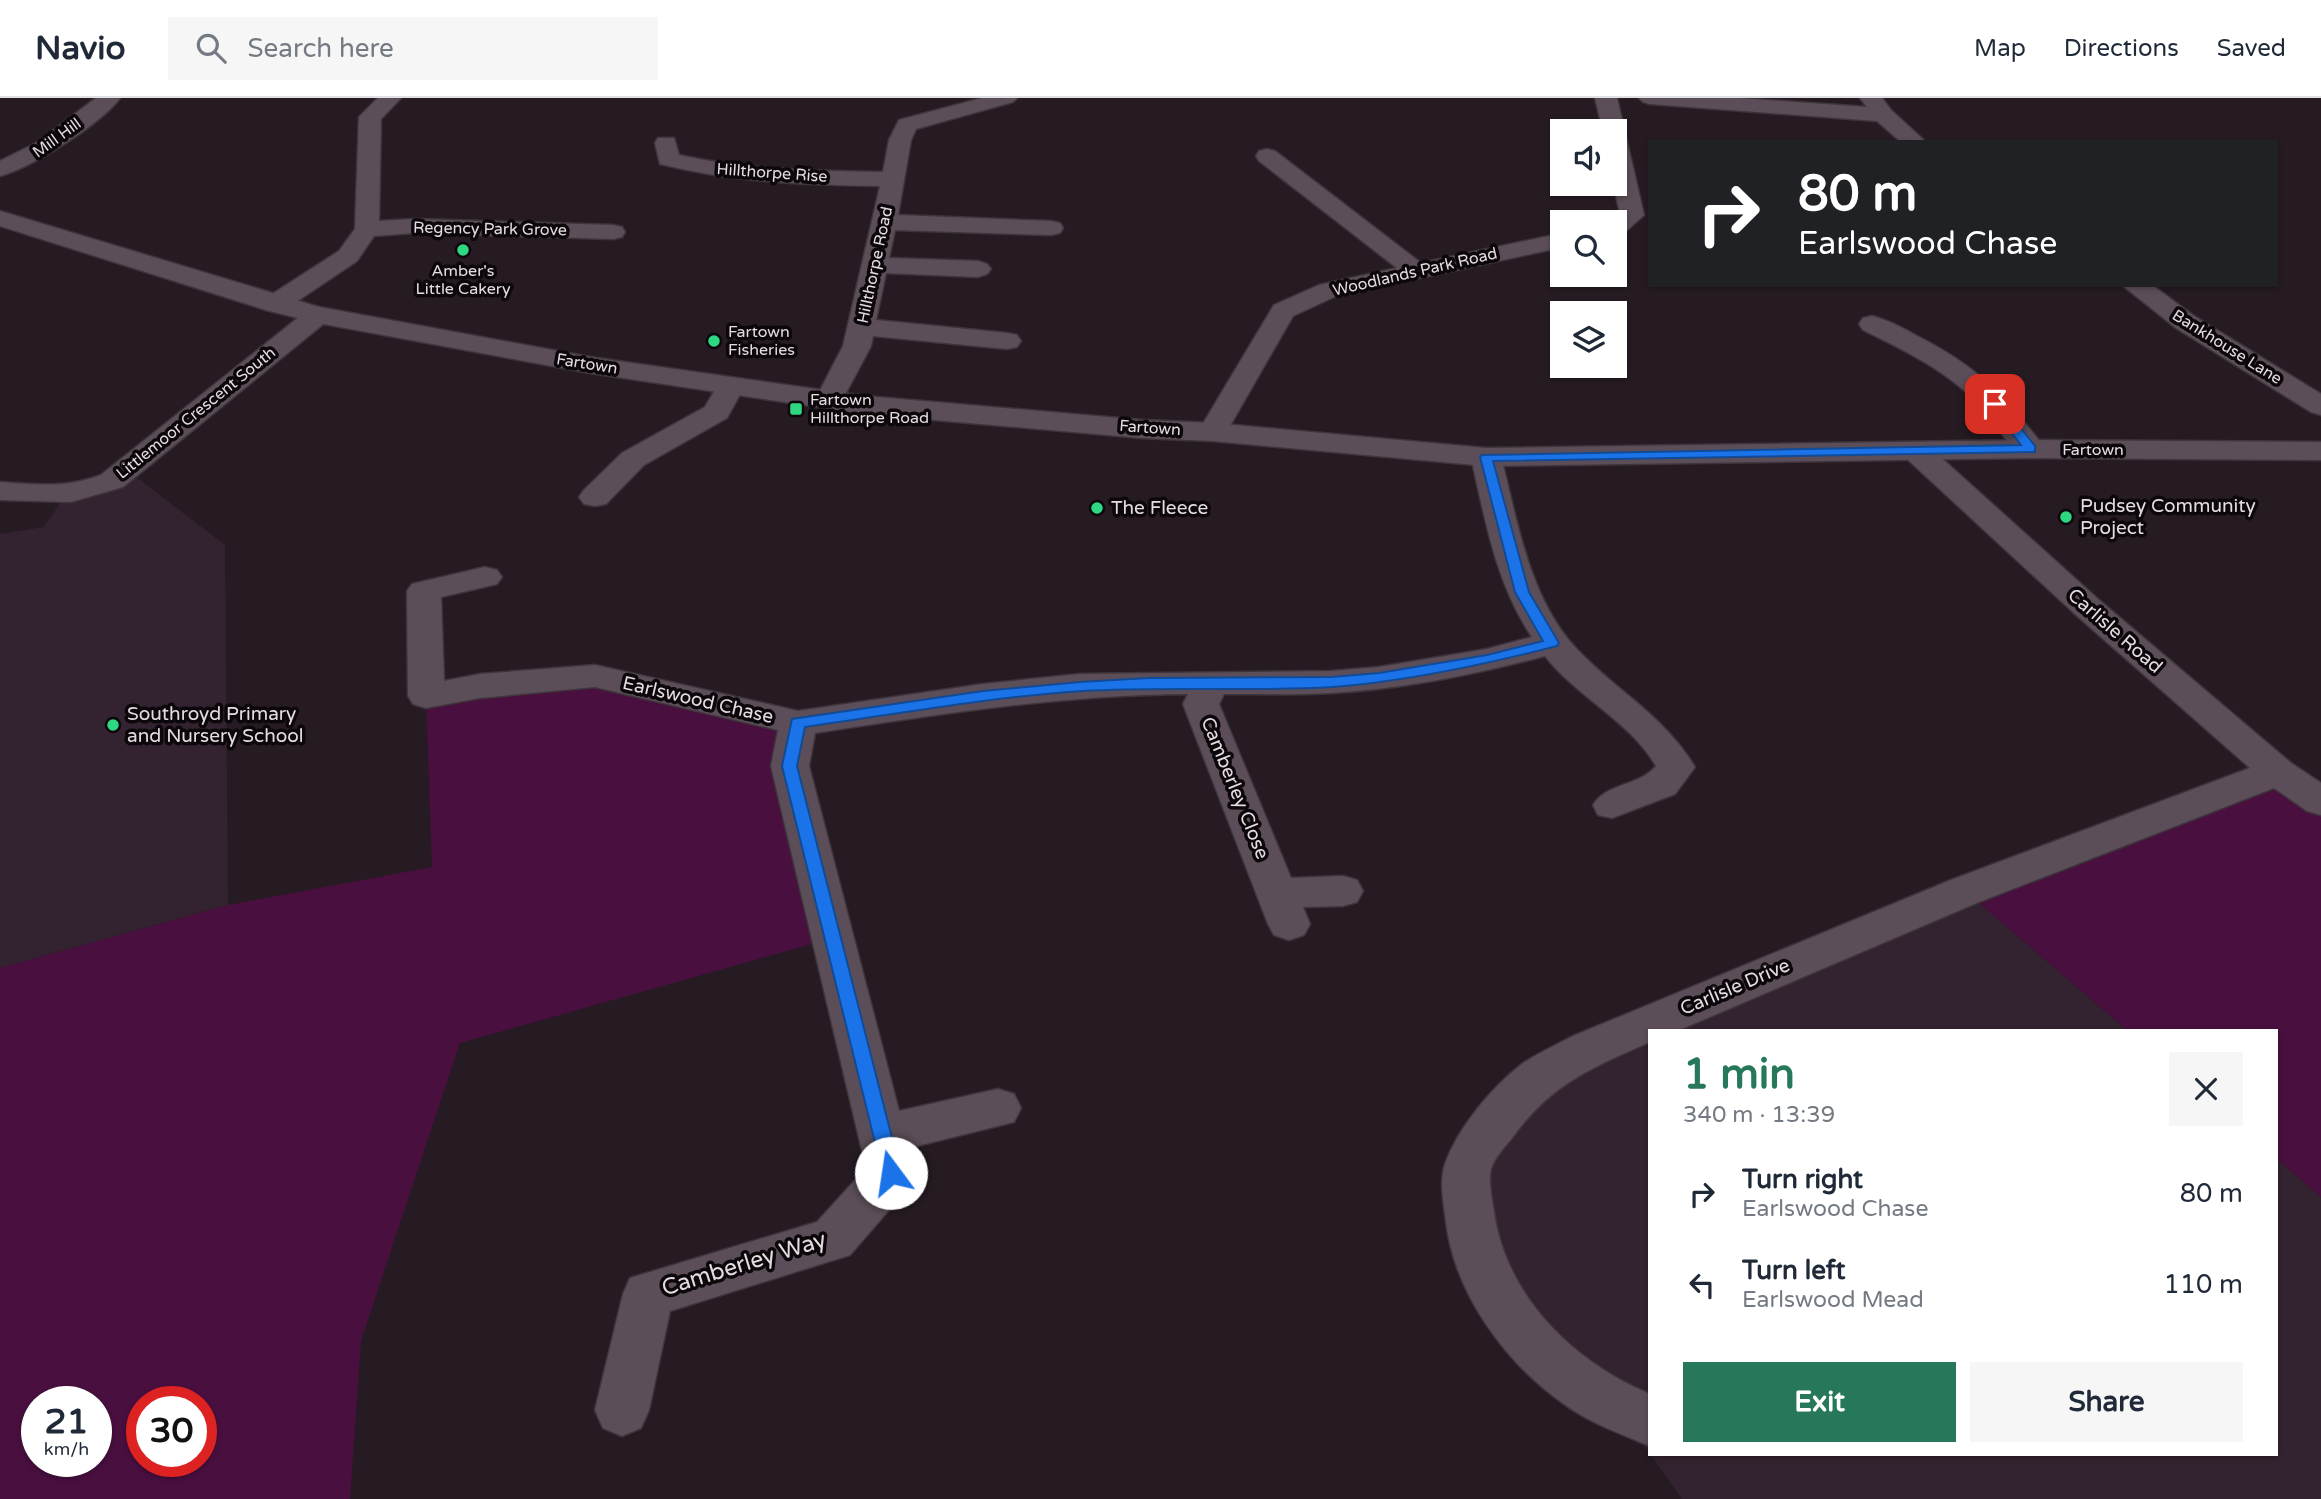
<!DOCTYPE html>
<meta charset="utf-8">
<style>
:root{--surface:#fff;--page:#f6f6f7;--text:#1f2937;--muted:#747a83;--line:#e0e1e3;--accent:#267859}
body{margin:0;font-family:"Varela Round",sans-serif;background:var(--page);color:var(--text);height:100vh;display:flex;flex-direction:column;font-size:26px;white-space:nowrap}
*{box-sizing:border-box;margin:0}
p{font-size:23px;color:var(--muted)}
.icon{flex:none;width:38px;height:38px;fill:none;stroke:currentColor;stroke-width:2;stroke-linecap:round;stroke-linejoin:round}
.map{position:relative;flex:1;overflow:hidden}
.details{position:absolute;left:1648px;top:931px;width:630px;height:427px;display:flex;flex-direction:column;background:var(--surface);border-radius:0px;box-shadow:0 2px 5px #0004}
.details>*{flex:none}
.banner{position:absolute;left:1648px;top:42px;width:630px;height:147px;border-radius:0px;box-shadow:0 2px 5px #0004;background:#202124;color:#fff;overflow:hidden}
.controls{position:absolute;left:1550px;top:21px;display:grid;gap:14px}
.controls a{display:grid;place-items:center;width:77px;height:77px;border-radius:0px;background:var(--surface);box-shadow:0 2px 5px #0004;font-size:35px}
.speed{position:absolute;left:21px;top:1288px;display:flex;gap:14px;font-size:35px;font-weight:700;text-align:center}
.speed>*{display:grid;place-content:center;width:91px;height:91px;border-radius:50%;background:var(--surface);box-shadow:0 2px 5px #0004;line-height:1}
.speed small{font-size:18px;font-weight:400}
.speed .limit{border:10px solid #d22;background:#fff;color:#111}
.pin{position:absolute;display:grid;place-items:center;width:60px;height:60px;color:#fff;margin:-30px;border-radius:14px;box-shadow:0 4px 10px #0006}
.me{position:absolute;width:77px;margin:-38px;rotate:346deg;stroke-linejoin:round;filter:drop-shadow(0 0 5px #0008)}
.turn{display:flex;align-items:center;gap:24px;height:147px;padding:0 35px;font-size:32px}
.turn .icon{width:91px;height:91px;stroke-width:2.5}
.turn b{display:block;font-size:49px;line-height:60px}
.round{display:grid;place-items:center;flex:none;width:74px;height:74px;border-radius:0px;background:var(--page)}
.head{display:flex;align-items:center;justify-content:space-between;height:119px;padding:0 35px}
h1{font-size:42px;font-weight:800;line-height:52px;color:var(--accent)}
.button{display:flex;gap:14px;margin-top:auto;padding:14px 35px}
.button a{flex:1;height:80px;border-radius:0px;background:var(--accent);color:#fff;font-size:28px;font-weight:800;line-height:80px;text-align:center}
.button a+a{background:var(--page);color:var(--text)}
ul{padding:0;list-style:none}
li{display:flex;align-items:center;gap:21px;height:91px;padding:0 35px}
li div{flex:1}
li b{display:block;font-size:26px}
li em{font-style:normal}
header{display:flex;align-items:center;gap:42px;box-sizing:border-box;height:98px;padding:0 35px;background:var(--surface);border-bottom:2px solid var(--line)}
header strong{font-size:33px}
nav{display:flex;gap:38px;margin-inline-start:auto;font-size:24px}
.search{width:490px;height:63px;background:var(--page);display:flex;align-items:center;gap:18px;box-sizing:border-box;padding:0 24px;border-radius:0px;color:var(--muted);font-size:26px}
.map>svg:first-child{display:block}
.built{fill:#33222f}
.green{fill:#480f3f;fill-rule:evenodd}
.lines{fill:none;stroke-linecap:round;stroke-linejoin:round}
.minor-casing{stroke:#3e353c;stroke-width:3}
.tertiary-casing{stroke:#3e353c;stroke-width:3}
.minor{fill:#5c4e58;fill-rule:evenodd}
.tertiary{fill:#5c4e58;fill-rule:evenodd}
.route{fill:#1a73e8;stroke:#114b97;stroke-width:2}
.poi-dot{fill:#2ed883;stroke:#0c070b;stroke-width:2.5}
.labels{text-anchor:middle;dominant-baseline:central;stroke-width:7;stroke-linejoin:round;paint-order:stroke}
.far-street-label{font-size:16px;fill:#e5dce2;stroke:#0c070b}
.far-poi-label{font-size:16px;fill:#e5dce2;stroke:#0c070b;text-anchor:start}
.poi-label{font-size:19px;fill:#e5dce2;stroke:#0c070b;text-anchor:start}
.street-label{font-size:19px;fill:#e5dce2;stroke:#0c070b}
.near-street-label{font-size:23px;fill:#e5dce2;stroke:#0c070b}
</style>
<header>
<strong>Navio</strong>
<div class="search"><svg class="icon" aria-label="search" viewBox="0 0 24 24"><circle cx="10" cy="10" r="6"/><path d="M15 15l6 6"/></svg>Search here</div>
<nav><a>Map</a><a>Directions</a><a>Saved</a></nav>
</header>
<div class="map">
<svg width="2321" height="1401" viewBox="0 0 2321 1401">
<rect width="100%" height="100%" fill="#261b23"/>
<!-- built -->
<g class="built">
<path d="M 127,372 L 225,447 L 228,807 L 0,870 L 0,436 L 44,429 L 65,398 Z"/>
<path d="M 1965,793 L 2128,933 L 1650,933 L 1650,1356 L 2277,1356 L 2277,1061 L 2321,1099 L 2321,1401 L 1682,1401 L 1618,1311 L 1565,1276 L 1469,1121 L 1499,1021 L 1534,982 Z"/>
</g>
<!-- green -->
<g class="green">
<path d="M 595,578 L 798,625 L 833,840 L 460,945 L 361,1243 L 350,1401 L 0,1401 L 0,870 L 228,807 L 432,769 L 426,598 ZM 37,1304 L 96,1304 L 96,1363 L 37,1363 ZM 142,1304 L 201,1304 L 201,1363 L 142,1363 Z"/>
<path d="M 2278,674 L 2321,704 L 2321,1099 L 2277,1061 L 2277,933 L 2128,933 L 1965,793 Z"/>
</g>
<g class="lines">
<defs>
<g id="minor">
<path d="M 96,0 L 120,0 C 101,26 31,70 0,78 L 0,63 L 36,45 Z"/>
<path d="M 378,0 L 401,0 L 381,21 L 379,123 L 414,121 L 613,127 L 622,129 L 625,134 L 622,139 L 613,141 L 414,135 L 374,138 L 357,163 L 284,212 L 275,214 L 266,212 L 262,206 L 266,200 L 339,153 L 355,131 L 359,19 Z"/>
<path d="M 982,0 L 1017,0 L 1013,4 L 916,31 L 911,42 L 898,117 L 1051,123 L 1060,125 L 1063,130 L 1060,135 L 1051,137 L 895,132 L 889,160 L 978,163 L 987,166 L 991,171 L 987,176 L 978,179 L 886,175 L 876,222 L 1007,235 L 1017,237 L 1021,243 L 1017,249 L 1007,251 L 873,238 L 871,248 L 839,308 L 829,311 L 819,308 L 815,302 L 843,248 L 880,88 C 806,87 732,84 660,66 L 655,45 L 658,40 L 674,40 L 679,57 C 746,72 814,73 883,74 L 889,42 L 899,22 Z"/>
<path d="M 1595,0 L 1617,0 L 1644,117 L 1624,135 L 1615,137 L 1615,124 L 1607,124 L 1620,115 L 1613,86 L 1615,33 L 1603,33 Z"/>
<path d="M 1639,0 L 1738,0 L 1867,9 L 1860,0 L 1882,0 L 1891,12 L 1926,44 L 1901,44 L 1877,23 L 1650,6 L 1643,4 Z"/>
<path d="M 1267,51 L 1275,53 L 1421,165 L 1563,135 L 1563,149 L 1336,198 L 1293,218 L 1223,340 L 1213,343 L 1203,340 L 1198,334 L 1274,207 L 1319,187 L 1397,170 L 1259,63 L 1256,58 L 1259,53 Z"/>
<path d="M 2122,187 L 2152,187 L 2194,218 L 2321,296 L 2321,317 L 2311,314 L 2176,230 Z"/>
<path d="M 318,209 L 327,211 L 331,217 L 327,223 L 123,389 L 71,404 L 0,402 L 0,384 C 35,387 68,390 101,377 L 309,211 Z"/>
<path d="M 1872,218 C 1888,222 1903,230 1917,238 C 1975,267 2001,294 2041,345 L 2045,351 L 2041,357 C 2034,359 2026,362 2020,357 C 2010,351 1993,321 1983,311 C 1950,274 1906,253 1863,232 L 1859,226 L 1863,220 Z"/>
<path d="M 730,281 L 740,283 L 744,289 L 727,320 L 644,367 L 606,406 L 595,408 L 584,406 L 579,399 L 584,392 L 622,355 L 705,309 L 720,283 Z"/>
<path d="M 1916,344 L 1927,347 L 2099,502 L 2291,665 L 2321,685 L 2321,717 L 2307,713 L 2274,690 L 1979,804 L 1677,933 L 1650,933 L 1650,944 C 1591,970 1551,986 1512,1040 C 1505,1049 1494,1060 1491,1071 C 1488,1084 1492,1101 1494,1114 C 1506,1198 1573,1264 1650,1296 L 1650,1348 C 1621,1336 1590,1325 1564,1306 C 1506,1265 1455,1197 1446,1124 C 1444,1107 1439,1084 1445,1066 C 1458,1030 1491,990 1522,966 C 1538,955 1556,947 1573,938 L 1951,782 L 2250,670 L 2075,516 L 1905,359 L 1901,353 L 1905,347 Z"/>
<path d="M 1486,350 L 1497,353 L 1501,359 C 1517,422 1529,498 1574,548 C 1615,593 1662,615 1695,669 L 1675,696 L 1612,720 L 1598,717 L 1593,707 C 1606,685 1640,688 1656,668 C 1630,623 1577,599 1545,558 C 1476,576 1404,591 1332,595 C 1297,597 1260,596 1224,596 L 1219,606 L 1291,780 L 1343,778 L 1357,782 L 1363,793 L 1357,804 L 1343,808 L 1303,809 L 1310,826 L 1304,837 L 1289,842 L 1274,837 L 1268,826 L 1183,606 L 1188,596 C 1062,597 939,616 815,635 L 809,668 L 899,1013 L 998,991 L 1014,996 L 1021,1010 L 1014,1024 L 909,1050 L 915,1075 L 908,1090 L 850,1157 L 670,1213 L 649,1312 L 641,1330 L 622,1338 L 603,1330 L 595,1312 L 623,1196 L 630,1180 L 817,1124 L 866,1070 L 771,668 L 778,632 L 595,589 L 480,600 L 426,610 L 413,606 L 408,598 L 407,493 L 412,486 L 485,469 L 497,472 L 502,479 L 497,486 L 441,499 L 444,583 L 480,576 L 595,567 L 798,613 L 983,586 L 1080,576 L 1331,573 L 1379,569 L 1487,551 L 1532,539 C 1496,486 1485,421 1471,359 L 1475,353 Z"/>
</g>
<path id="tertiary" d="M 0,113 L 319,209 L 590,259 L 865,298 L 1142,322 L 1213,325 L 1486,350 L 2030,342 L 2321,344 L 2321,362 L 2030,360 L 1486,368 L 1213,343 L 1142,340 L 865,316 L 590,275 L 318,225 L 266,212 L 0,128 Z"/>
</defs>
<!-- minor casing -->
<use href="#minor" class="minor-casing"/>
<!-- tertiary casing -->
<use href="#tertiary" class="tertiary-casing"/>
<!-- minor -->
<use href="#minor" class="minor"/>
<!-- tertiary -->
<use href="#tertiary" class="tertiary"/>
</g>
<!-- route -->
<path class="route" d="M 1995,303 L 2000,304 L 2035,348 L 2035,354 L 1493,363 L 1529,494 L 1559,545 L 1557,548 C 1483,567 1409,583 1333,589 C 1250,594 1166,588 1083,593 C 990,599 897,616 805,629 L 797,668 L 901,1075 L 898,1081 L 891,1083 L 884,1081 L 782,668 L 792,621 L 983,593 L 1080,584 L 1149,580 L 1331,579 L 1379,575 L 1487,557 L 1543,543 L 1515,494 L 1480,359 L 1482,357 L 2021,347 L 1989,306 Z"/>
<!-- markers -->
<g class="poi-dot">
<circle cx="463" cy="152" r="7"/>
<circle cx="714" cy="243" r="7"/>
<rect x="789" y="304" width="14" height="14" rx="3.5"/>
<circle cx="1097" cy="410" r="7"/>
<circle cx="2066" cy="419" r="7"/>
<circle cx="113" cy="627" r="7"/>
</g>
<g class="labels">
<!-- far-street labels -->
<g class="far-street-label">
<text transform="translate(57 40) rotate(-36)">Mill Hill</text>
<text transform="translate(772 75) rotate(4)">Hillthorpe Rise</text>
<text transform="translate(490 131) rotate(1)">Regency Park Grove</text>
<text transform="translate(875 167) rotate(-78)">Hillthorpe Road</text>
<text transform="translate(1415 174) rotate(-13)">Woodlands Park Road</text>
<text transform="translate(2227 249) rotate(32)">Bankhouse Lane</text>
<text transform="translate(587 266) rotate(9)">Fartown</text>
<text transform="translate(196 315) rotate(-39)">Littlemoor Crescent South</text>
<text transform="translate(1150 330) rotate(4)">Fartown</text>
<text x="2093" y="352">Fartown</text>
</g>
<!-- far-poi labels -->
<g class="far-poi-label">
<text x="463" y="173" text-anchor="middle">Amber's<tspan x="463" dy="18">Little Cakery</tspan></text>
<text x="728" y="234">Fartown<tspan x="728" dy="18">Fisheries</tspan></text>
<text x="810" y="302">Fartown<tspan x="810" dy="18">Hillthorpe Road</tspan></text>
</g>
<!-- poi labels -->
<g class="poi-label">
<text x="2080" y="408">Pudsey Community<tspan x="2080" dy="22">Project</tspan></text>
<text x="1111" y="410">The Fleece</text>
<text x="127" y="616">Southroyd Primary<tspan x="127" dy="22">and Nursery School</tspan></text>
</g>
<!-- street labels -->
<g class="street-label">
<text transform="translate(2115 533) rotate(41)">Carlisle Road</text>
<text transform="translate(698 602) rotate(13)">Earlswood Chase</text>
<text transform="translate(1235 690) rotate(68)">Camberley Close</text>
<text transform="translate(1735 889) rotate(-23)">Carlisle Drive</text>
</g>
<!-- near-street labels -->
<g class="near-street-label">
<text transform="translate(744 1166) rotate(-17)">Camberley Way</text>
</g>
</g>
</svg>
<div class="controls">
<a><svg class="icon" aria-label="sound" viewBox="0 0 24 24"><path d="M4 9h4l5-4v14l-5-4H4zM17 9q2 3 0 6"/></svg></a>
<a><svg class="icon" aria-label="search" viewBox="0 0 24 24"><circle cx="10" cy="10" r="6"/><path d="M15 15l6 6"/></svg></a>
<a><svg class="icon" aria-label="layers" viewBox="0 0 24 24"><path d="M12 4l9 5-9 5-9-5zM3 14l9 5 9-5"/></svg></a>
</div>
<div class="speed"><div>21<small>km/h</small></div><div class="limit">30</div></div>
<div class="pin" style="left:1995px;top:306px;background:#d93025"><svg class="icon" aria-label="arrive" viewBox="0 0 24 24"><path d="M6 21V4h12l-3 4 3 4H6"/></svg></div>
<svg class="me" style="left:891px;top:1075px" viewBox="-20 -20 40 40"><circle r="19" fill="#fff"/><path d="M0-13L10 11 0 6-10 11z" fill="#1a73e8"/></svg>
<div class="banner">
<div class="turn"><svg class="icon" aria-label="right" viewBox="0 0 24 24"><path d="M7 20v-9h11M14 6l5 5-5 5"/></svg><div><b>80 m</b>Earlswood Chase</div></div>
</div>
<section class="details">
<div class="head"><div><h1>1 min</h1><p>340 m · 13:39</p></div><a class="round"><svg class="icon" aria-label="close" viewBox="0 0 24 24"><path d="M6 6l12 12M18 6L6 18"/></svg></a></div>
<ul>
<li><svg class="icon" aria-label="right" viewBox="0 0 24 24"><path d="M7 20v-9h11M14 6l5 5-5 5"/></svg><div><b>Turn right</b><p>Earlswood Chase</p></div><em>80 m</em></li>
<li><svg class="icon" aria-label="left" viewBox="0 0 24 24"><path d="M17 20v-9H6M10 6l-5 5 5 5"/></svg><div><b>Turn left</b><p>Earlswood Mead</p></div><em>110 m</em></li>
</ul>
<div class="button"><a>Exit</a><a>Share</a></div>
</section>
</div>
